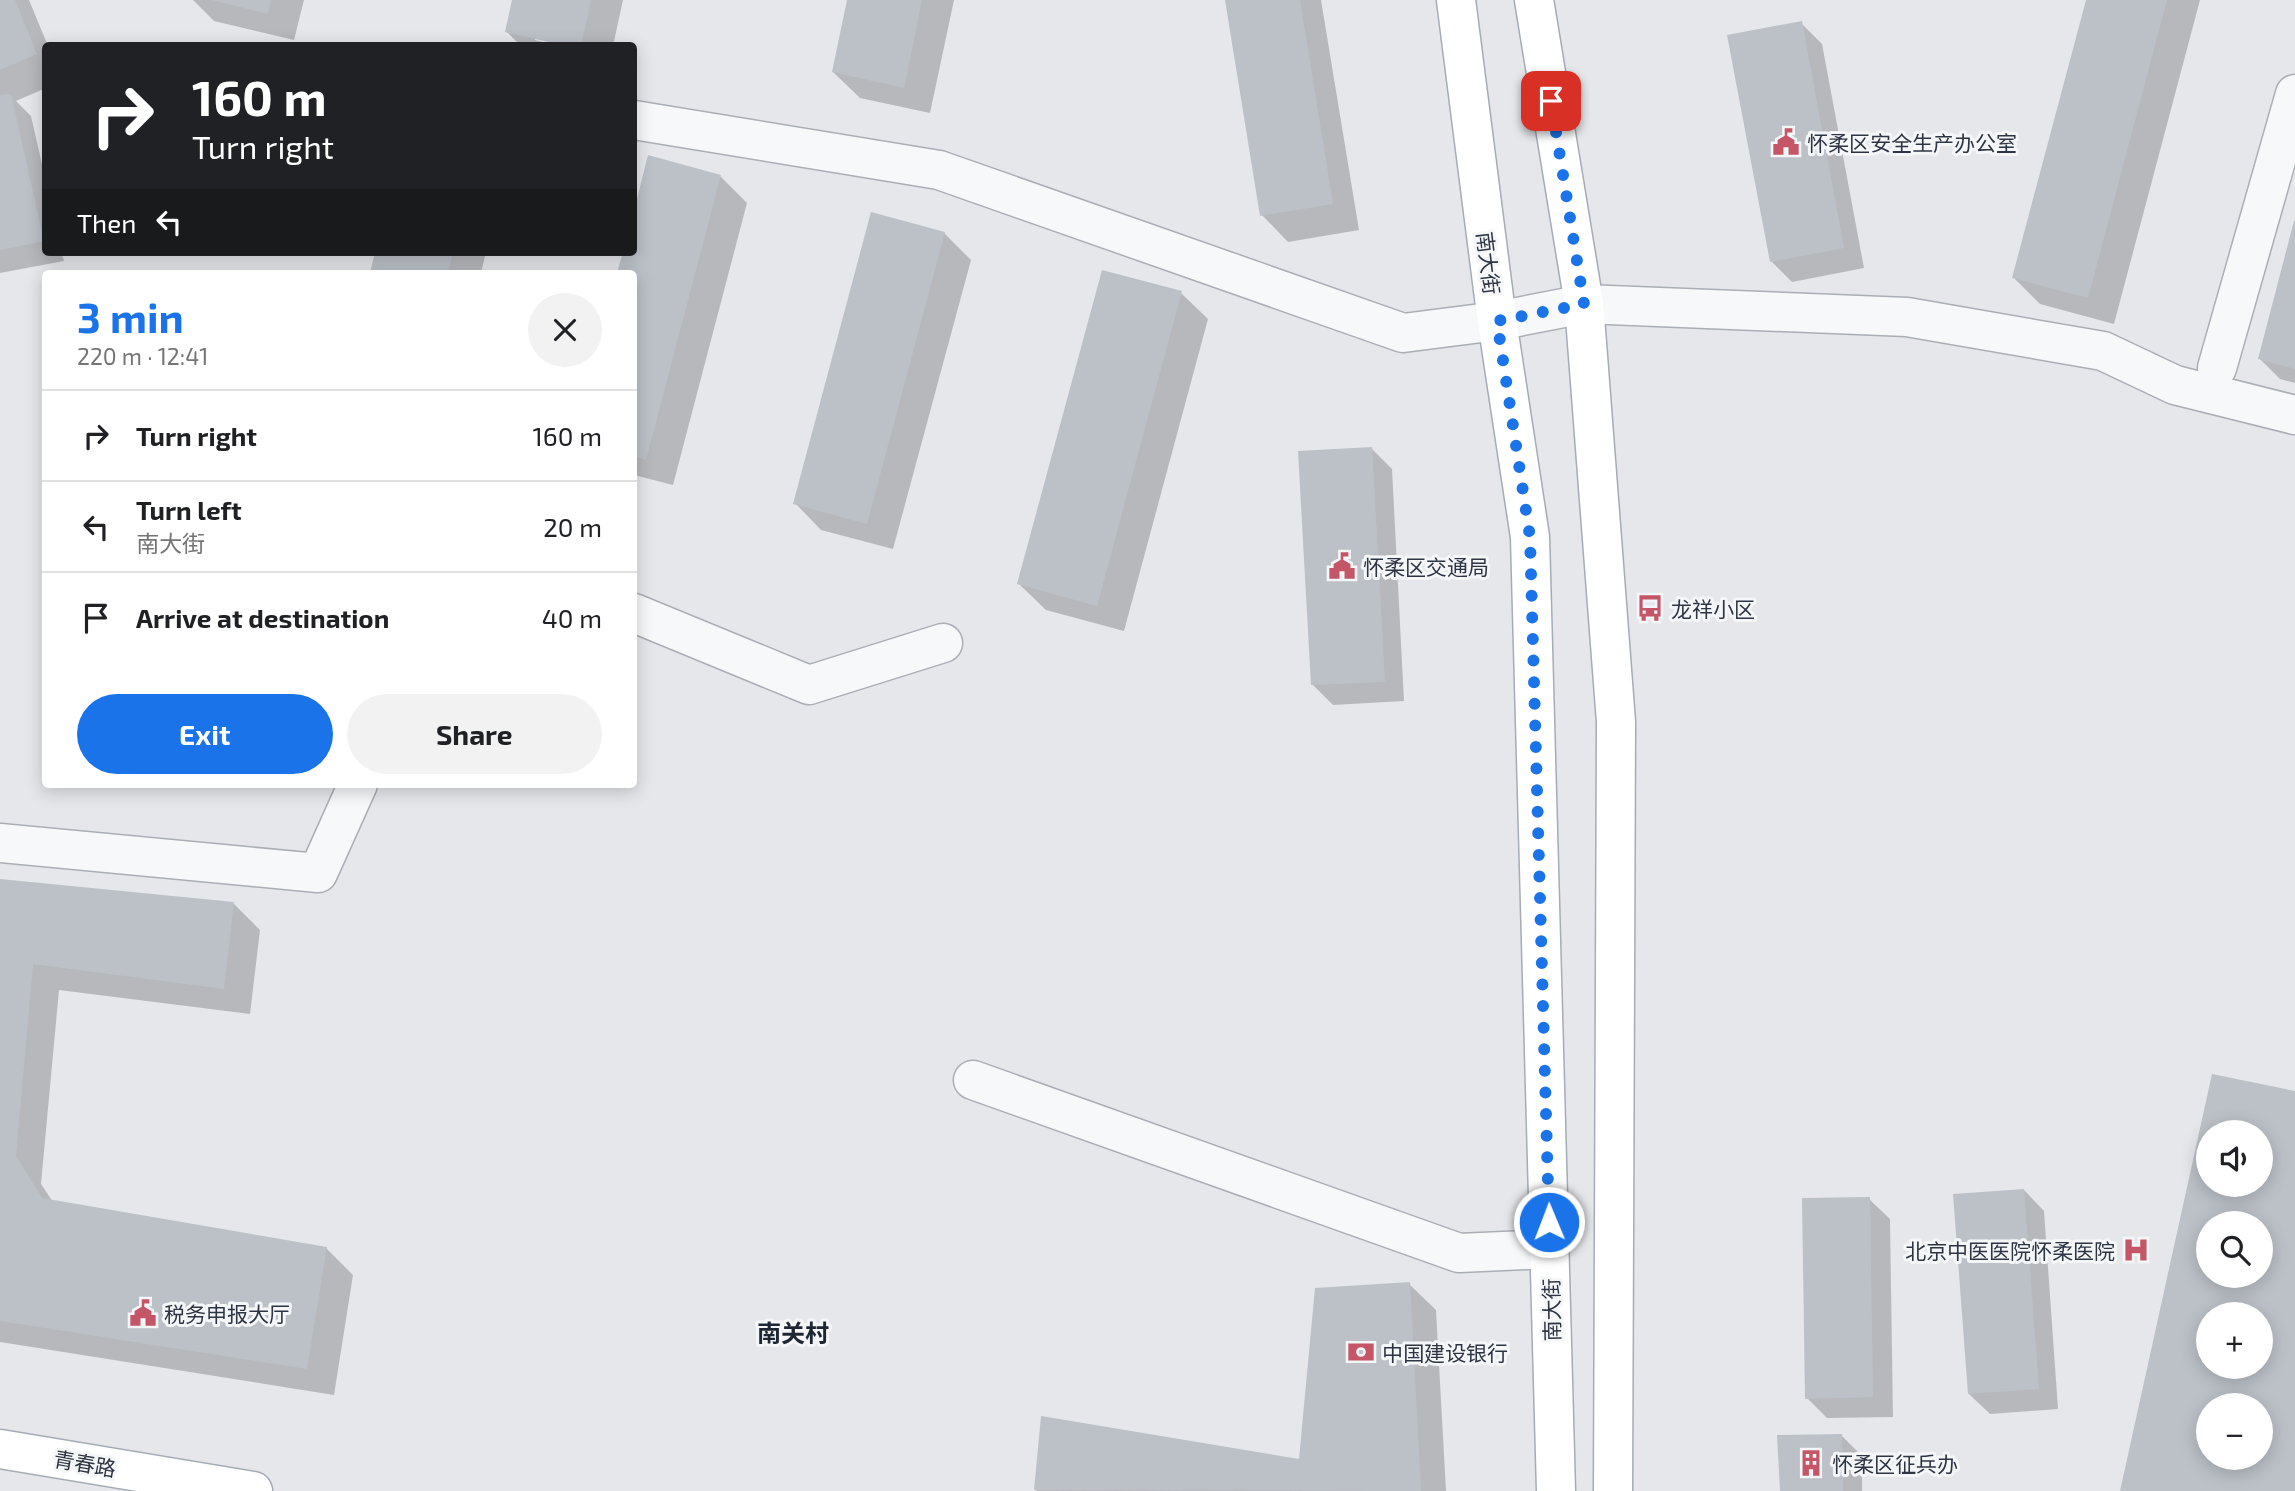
<!DOCTYPE html>
<meta charset="utf-8">
<style>
:root{--surface:#fff;--page:#f2f2f2;--text:#202124;--muted:#757577;--line:#e0e0e0;--accent:#1a73e8}
body{margin:0;font-family:"Exo 2","Noto Sans SC",sans-serif;background:var(--page);color:var(--text);height:100vh;display:flex;flex-direction:column;font-size:26px;white-space:nowrap}
*{box-sizing:border-box;margin:0}
p{font-size:23px;color:var(--muted)}
.icon{flex:none;width:38px;height:38px;fill:none;stroke:currentColor;stroke-width:2;stroke-linecap:round;stroke-linejoin:round}
.map{position:relative;flex:1;overflow:hidden}
.side{position:absolute;left:42px;top:270px;width:595px;height:518px;display:flex;flex-direction:column;background:var(--surface);border-radius:7px;box-shadow:0 4px 18px #0003}
.side>*{flex:none}
.hud{position:absolute;left:42px;top:42px;width:595px;height:214px;border-radius:7px;box-shadow:0 4px 18px #0003;background:#202124;color:#fff;overflow:hidden}
.fabs{position:absolute;left:2196px;top:1120px;display:grid;gap:14px}
.fabs a{display:grid;place-items:center;width:77px;height:77px;border-radius:50%;background:var(--surface);box-shadow:0 4px 18px #0003;font-size:35px}
.pin{position:absolute;display:grid;place-items:center;width:60px;height:60px;color:#fff;margin:-30px;border-radius:14px;box-shadow:0 4px 10px #0006}
.me{position:absolute;width:77px;margin:-38px;rotate:359deg;stroke-linejoin:round;filter:drop-shadow(0 0 5px #0008)}
.turn{display:flex;align-items:center;gap:24px;height:147px;padding:0 35px;font-size:32px}
.turn .icon{width:91px;height:91px;stroke-width:2.5}
.turn b{display:block;font-size:49px;line-height:60px}
.then{display:flex;align-items:center;height:66px;padding:0 35px;background:#0003;gap:14px;font-size:26px}
.round{display:grid;place-items:center;flex:none;width:74px;height:74px;border-radius:37px;background:var(--page)}
.summary{display:flex;align-items:center;justify-content:space-between;height:119px;padding:0 35px}
h1{font-size:42px;font-weight:700;line-height:52px;color:var(--accent)}
.primary-button{display:flex;gap:14px;margin-top:auto;padding:14px 35px}
.primary-button a{flex:1;height:80px;border-radius:42px;background:var(--accent);color:#fff;font-size:28px;font-weight:700;line-height:80px;text-align:center}
.primary-button a+a{background:var(--page);color:var(--text)}
ul{padding:0;list-style:none}
li{display:flex;align-items:center;gap:21px;height:91px;padding:0 35px;border-top:2px solid var(--line)}
li div{flex:1}
li b{display:block;font-size:26px}
li em{font-style:normal}
.map>svg:first-child{display:block}
.shadow{fill:#0003;fill-rule:evenodd}
.building{fill:#bcc1c8;fill-rule:evenodd}
.lines{fill:none;stroke-linecap:round;stroke-linejoin:round}
.minor-casing{stroke:#aaaeb5;stroke-width:41}
.major-casing{stroke:#a5acb6;stroke-width:41}
.minor{stroke:#f7f8fa;stroke-width:38}
.major{stroke:#fff;stroke-width:38}
.route{stroke:#1a73e8;stroke-width:12;stroke-dasharray:0 21.6}
.labels{text-anchor:middle;dominant-baseline:central;stroke-width:6;stroke-linejoin:round;paint-order:stroke}
.poi-label{font-size:21px;fill:#2e3542;stroke:#f4f6f8;text-anchor:start}
.street-label{font-size:21px;fill:#2e3542;stroke:#f4f6f8}
.quarter-label{font-size:24px;font-weight:bold;fill:#1f2633;stroke:#f4f6f8}
</style>
<div class="map">
<svg width="2295" height="1491" viewBox="0 0 2295 1491">
<rect width="100%" height="100%" fill="#e5e7eb"/>
<!-- shadow -->
<g class="shadow">
<path d="M 0,0 L 29,0 L 48,46 L 46,46 L 46,88 L 16,101 L 31,116 L 46,182 L 46,252 L 61,252 L 64,261 L 0,273 Z"/>
<path d="M 193,0 L 304,0 L 294,40 L 214,21 Z"/>
<path d="M 513,0 L 623,0 L 613,46 L 574,46 L 535,37 L 535,40 L 558,46 L 521,46 L 506,31 Z"/>
<path d="M 849,0 L 954,0 L 930,113 L 860,98 L 833,72 Z"/>
<path d="M 1227,0 L 1321,0 L 1359,230 L 1288,242 L 1262,215 Z"/>
<path d="M 2088,0 L 2200,0 L 2114,324 L 2040,304 L 2014,278 Z"/>
<path d="M 1801,23 L 1822,44 L 1864,268 L 1792,282 L 1772,262 Z"/>
<path d="M 649,158 L 720,176 L 747,203 L 673,485 L 634,475 L 634,273 L 619,273 L 624,252 L 634,252 L 634,217 Z"/>
<path d="M 2295,225 L 2295,383 L 2280,379 L 2260,359 Z"/>
<path d="M 944,233 L 971,260 L 893,549 L 821,530 L 795,503 Z"/>
<path d="M 377,252 L 486,252 L 481,273 L 372,273 Z"/>
<path d="M 1181,293 L 1208,319 L 1124,631 L 1046,610 L 1019,584 Z"/>
<path d="M 1372,449 L 1392,469 L 1404,701 L 1333,705 L 1313,685 Z"/>
<path d="M 0,881 L 234,904 L 260,930 L 250,1014 L 59,990 L 41,1184 L 53,1202 L 326,1248 L 353,1275 L 334,1395 L 0,1342 Z"/>
<path d="M 2214,1076 L 2295,1093 L 2295,1491 L 2122,1491 ZM 2208,1132 L 2261,1132 L 2261,1185 L 2208,1185 ZM 2208,1223 L 2261,1223 L 2261,1276 L 2208,1276 ZM 2208,1314 L 2261,1314 L 2261,1367 L 2208,1367 ZM 2208,1405 L 2261,1405 L 2261,1458 L 2208,1458 Z"/>
<path d="M 2024,1190 L 2044,1211 L 2058,1409 L 1990,1414 L 1969,1394 Z"/>
<path d="M 1869,1199 L 1890,1219 L 1893,1417 L 1827,1418 L 1807,1398 Z"/>
<path d="M 1409,1284 L 1436,1310 L 1446,1491 L 1037,1491 L 1035,1489 L 1301,1461 Z"/>
<path d="M 1842,1436 L 1862,1456 L 1862,1491 L 1781,1491 Z"/>
</g>
<!-- building -->
<g class="building">
<path d="M 0,0 L 15,0 L 37,54 L 0,70 Z"/>
<path d="M 212,0 L 271,0 L 268,14 Z"/>
<path d="M 512,0 L 591,0 L 581,46 L 566,46 L 505,32 Z"/>
<path d="M 847,0 L 922,0 L 904,88 L 832,72 Z"/>
<path d="M 1225,0 L 1300,0 L 1333,204 L 1260,216 Z"/>
<path d="M 2086,0 L 2167,0 L 2088,298 L 2012,278 Z"/>
<path d="M 1802,21 L 1844,248 L 1770,262 L 1727,35 Z"/>
<path d="M 11,94 L 44,241 L 0,250 L 0,95 Z"/>
<path d="M 648,155 L 721,175 L 646,460 L 634,456 L 634,273 L 617,273 L 623,252 L 634,252 L 634,211 Z"/>
<path d="M 871,212 L 945,232 L 867,524 L 793,504 Z"/>
<path d="M 2294,221 L 2295,221 L 2295,369 L 2258,359 Z"/>
<path d="M 375,252 L 453,252 L 448,273 L 370,273 Z"/>
<path d="M 1102,270 L 1182,291 L 1097,606 L 1017,584 Z"/>
<path d="M 1372,447 L 1385,682 L 1311,685 L 1298,451 Z"/>
<path d="M 0,879 L 234,902 L 224,989 L 33,964 L 16,1156 L 42,1198 L 327,1247 L 307,1369 L 0,1321 Z"/>
<path d="M 2212,1074 L 2295,1091 L 2295,1491 L 2120,1491 ZM 2208,1132 L 2261,1132 L 2261,1185 L 2208,1185 ZM 2208,1223 L 2261,1223 L 2261,1276 L 2208,1276 ZM 2208,1314 L 2261,1314 L 2261,1367 L 2208,1367 ZM 2208,1405 L 2261,1405 L 2261,1458 L 2208,1458 Z"/>
<path d="M 2024,1189 L 2039,1389 L 1968,1394 L 1953,1194 Z"/>
<path d="M 1870,1197 L 1873,1397 L 1805,1399 L 1802,1198 Z"/>
<path d="M 1410,1282 L 1421,1491 L 1034,1490 L 1041,1416 L 1299,1459 L 1315,1288 Z"/>
<path d="M 1842,1434 L 1843,1491 L 1780,1491 L 1777,1435 Z"/>
</g>
<g class="lines">
<defs>
<g id="minor">
<path d="M 634,120 L 939,170 L 1403,333 L 1497,321 L 1584,304 L 1907,317 L 2103,351 L 2175,385 L 2295,415"/>
<path d="M 2217,368 L 2295,94"/>
<path d="M 634,613 L 809,685 L 943,643"/>
<path d="M 0,843 L 318,873 L 358,784"/>
<path d="M 973,1080 L 1459,1253 L 1550,1249"/>
</g>
<g id="major">
<path d="M 1456,0 L 1497,321 L 1530,537 L 1556,1491"/>
<path d="M 1534,0 L 1584,304 L 1616,722 L 1613,1491"/>
<path d="M 0,1449 L 253,1491"/>
</g>
</defs>
<!-- minor casing -->
<use href="#minor" class="minor-casing"/>
<!-- major casing -->
<use href="#major" class="major-casing"/>
<!-- minor -->
<use href="#minor" class="minor"/>
<!-- major -->
<use href="#major" class="major"/>
</g>
<g class="lines">
<!-- route -->
<path class="route" d="M 1549,1222 L 1530,537 L 1497,321 L 1584,304 L 1551,101"/>
</g>
<!-- icons -->
<defs>
<symbol id="civic-bare" viewBox="-9 -9 18 18"><path d="M-.6-6.5H3V-4.5H.6V-3L4-1V1h2V6H-6V1h2V-1L-.6-3ZM-1.2 2.5V6h2.4V2.5Z" fill="#c45667" stroke="#f4f6f8" stroke-width="2.5" paint-order="stroke"/></symbol>
<symbol id="bus-bare" viewBox="-9 -9 18 18"><path d="M-5-6H5V4H4V6H2V4H-2V6H-4V4H-5ZM-3.5-4V0h7V-4ZM-3.5 1.2v1.5H-2V1.2ZM2 1.2v1.5H3.5V1.2Z" fill="#c45667" stroke="#f4f6f8" stroke-width="2.5" paint-order="stroke"/></symbol>
<symbol id="hospital-bare" viewBox="-9 -9 18 18"><path d="M-5-5h3v3.5h4V-5h3V5h-3V1.5h-4V5h-3Z" fill="#c45667" stroke="#f4f6f8" stroke-width="2.5" paint-order="stroke"/></symbol>
<symbol id="bank-bare" viewBox="-9 -9 18 18"><path d="M-6-4H6V4H-6ZM0-2.3a2.3 2.3 0 1 0 0 4.6a2.3 2.3 0 1 0 0-4.6Z" fill="#c45667" stroke="#f4f6f8" stroke-width="2.5" paint-order="stroke"/></symbol>
<symbol id="building-bare" viewBox="-9 -9 18 18"><path d="M-4-6H4V6H1V3H-1V6H-4ZM-2.5-4.3h1.7v1.8h-1.7ZM.8-4.3h1.7v1.8H.8ZM-2.5-1h1.7V.8h-1.7ZM.8-1h1.7V.8H.8Z" fill="#c45667" stroke="#f4f6f8" stroke-width="2.5" paint-order="stroke"/></symbol>
</defs>
<g fill-rule="evenodd">
<use href="#civic-bare" x="1767" y="123" width="38" height="38"/>
<use href="#civic-bare" x="1323" y="547" width="38" height="38"/>
<use href="#bus-bare" x="1631" y="589" width="38" height="38"/>
<use href="#hospital-bare" x="2117" y="1231" width="38" height="38"/>
<use href="#civic-bare" x="124" y="1294" width="38" height="38"/>
<use href="#bank-bare" x="1342" y="1333" width="38" height="38"/>
<use href="#building-bare" x="1792" y="1444" width="38" height="38"/>
</g>
<g class="labels">
<!-- poi labels -->
<g class="poi-label">
<text x="1807" y="142">怀柔区安全生产办公室</text>
<text x="1363" y="566">怀柔区交通局</text>
<text x="1671" y="608">龙祥小区</text>
<text x="2115" y="1250" text-anchor="end">北京中医医院怀柔医院</text>
<text x="164" y="1313">税务申报大厅</text>
<text x="1382" y="1352">中国建设银行</text>
<text x="1832" y="1463">怀柔区征兵办</text>
</g>
<!-- street labels -->
<g class="street-label">
<text transform="translate(1489 263) rotate(83)">南大街</text>
<text transform="translate(1551 1310) rotate(-91)">南大街</text>
<text transform="translate(85 1463) rotate(10)">青春路</text>
</g>
<!-- quarter labels -->
<g class="quarter-label">
<text x="793" y="1332">南关村</text>
</g>
</g>
</svg>
<div class="fabs">
<a><svg class="icon" aria-label="sound" viewBox="0 0 24 24"><path d="M4 9h4l5-4v14l-5-4H4zM17 9q2 3 0 6"/></svg></a>
<a><svg class="icon" aria-label="search" viewBox="0 0 24 24"><circle cx="10" cy="10" r="6"/><path d="M15 15l6 6"/></svg></a>
<a>+</a>
<a>−</a>
</div>
<div class="pin" style="left:1551px;top:101px;background:#d93025"><svg class="icon" aria-label="arrive" viewBox="0 0 24 24"><path d="M6 21V4h12l-3 4 3 4H6"/></svg></div>
<svg class="me" style="left:1549px;top:1222px" viewBox="-20 -20 40 40"><circle r="17" fill="#1a73e8" stroke="#fff" stroke-width="3"/><path d="M0-11L8 9 0 5-8 9z" fill="#fff"/></svg>
<div class="hud">
<div class="turn"><svg class="icon" aria-label="right" viewBox="0 0 24 24"><path d="M7 20v-9h11M14 6l5 5-5 5"/></svg><div><b>160 m</b>Turn right</div></div>
<div class="then">Then<svg class="icon" aria-label="left" viewBox="0 0 24 24"><path d="M17 20v-9H6M10 6l-5 5 5 5"/></svg></div>
</div>
<section class="side">
<div class="summary"><div><h1>3 min</h1><p>220 m · 12:41</p></div><a class="round"><svg class="icon" aria-label="close" viewBox="0 0 24 24"><path d="M6 6l12 12M18 6L6 18"/></svg></a></div>
<ul>
<li><svg class="icon" aria-label="right" viewBox="0 0 24 24"><path d="M7 20v-9h11M14 6l5 5-5 5"/></svg><div><b>Turn right</b></div><em>160 m</em></li>
<li><svg class="icon" aria-label="left" viewBox="0 0 24 24"><path d="M17 20v-9H6M10 6l-5 5 5 5"/></svg><div><b>Turn left</b><p>南大街</p></div><em>20 m</em></li>
<li><svg class="icon" aria-label="arrive" viewBox="0 0 24 24"><path d="M6 21V4h12l-3 4 3 4H6"/></svg><div><b>Arrive at destination</b></div><em>40 m</em></li>
</ul>
<div class="primary-button"><a>Exit</a><a>Share</a></div>
</section>
</div>
